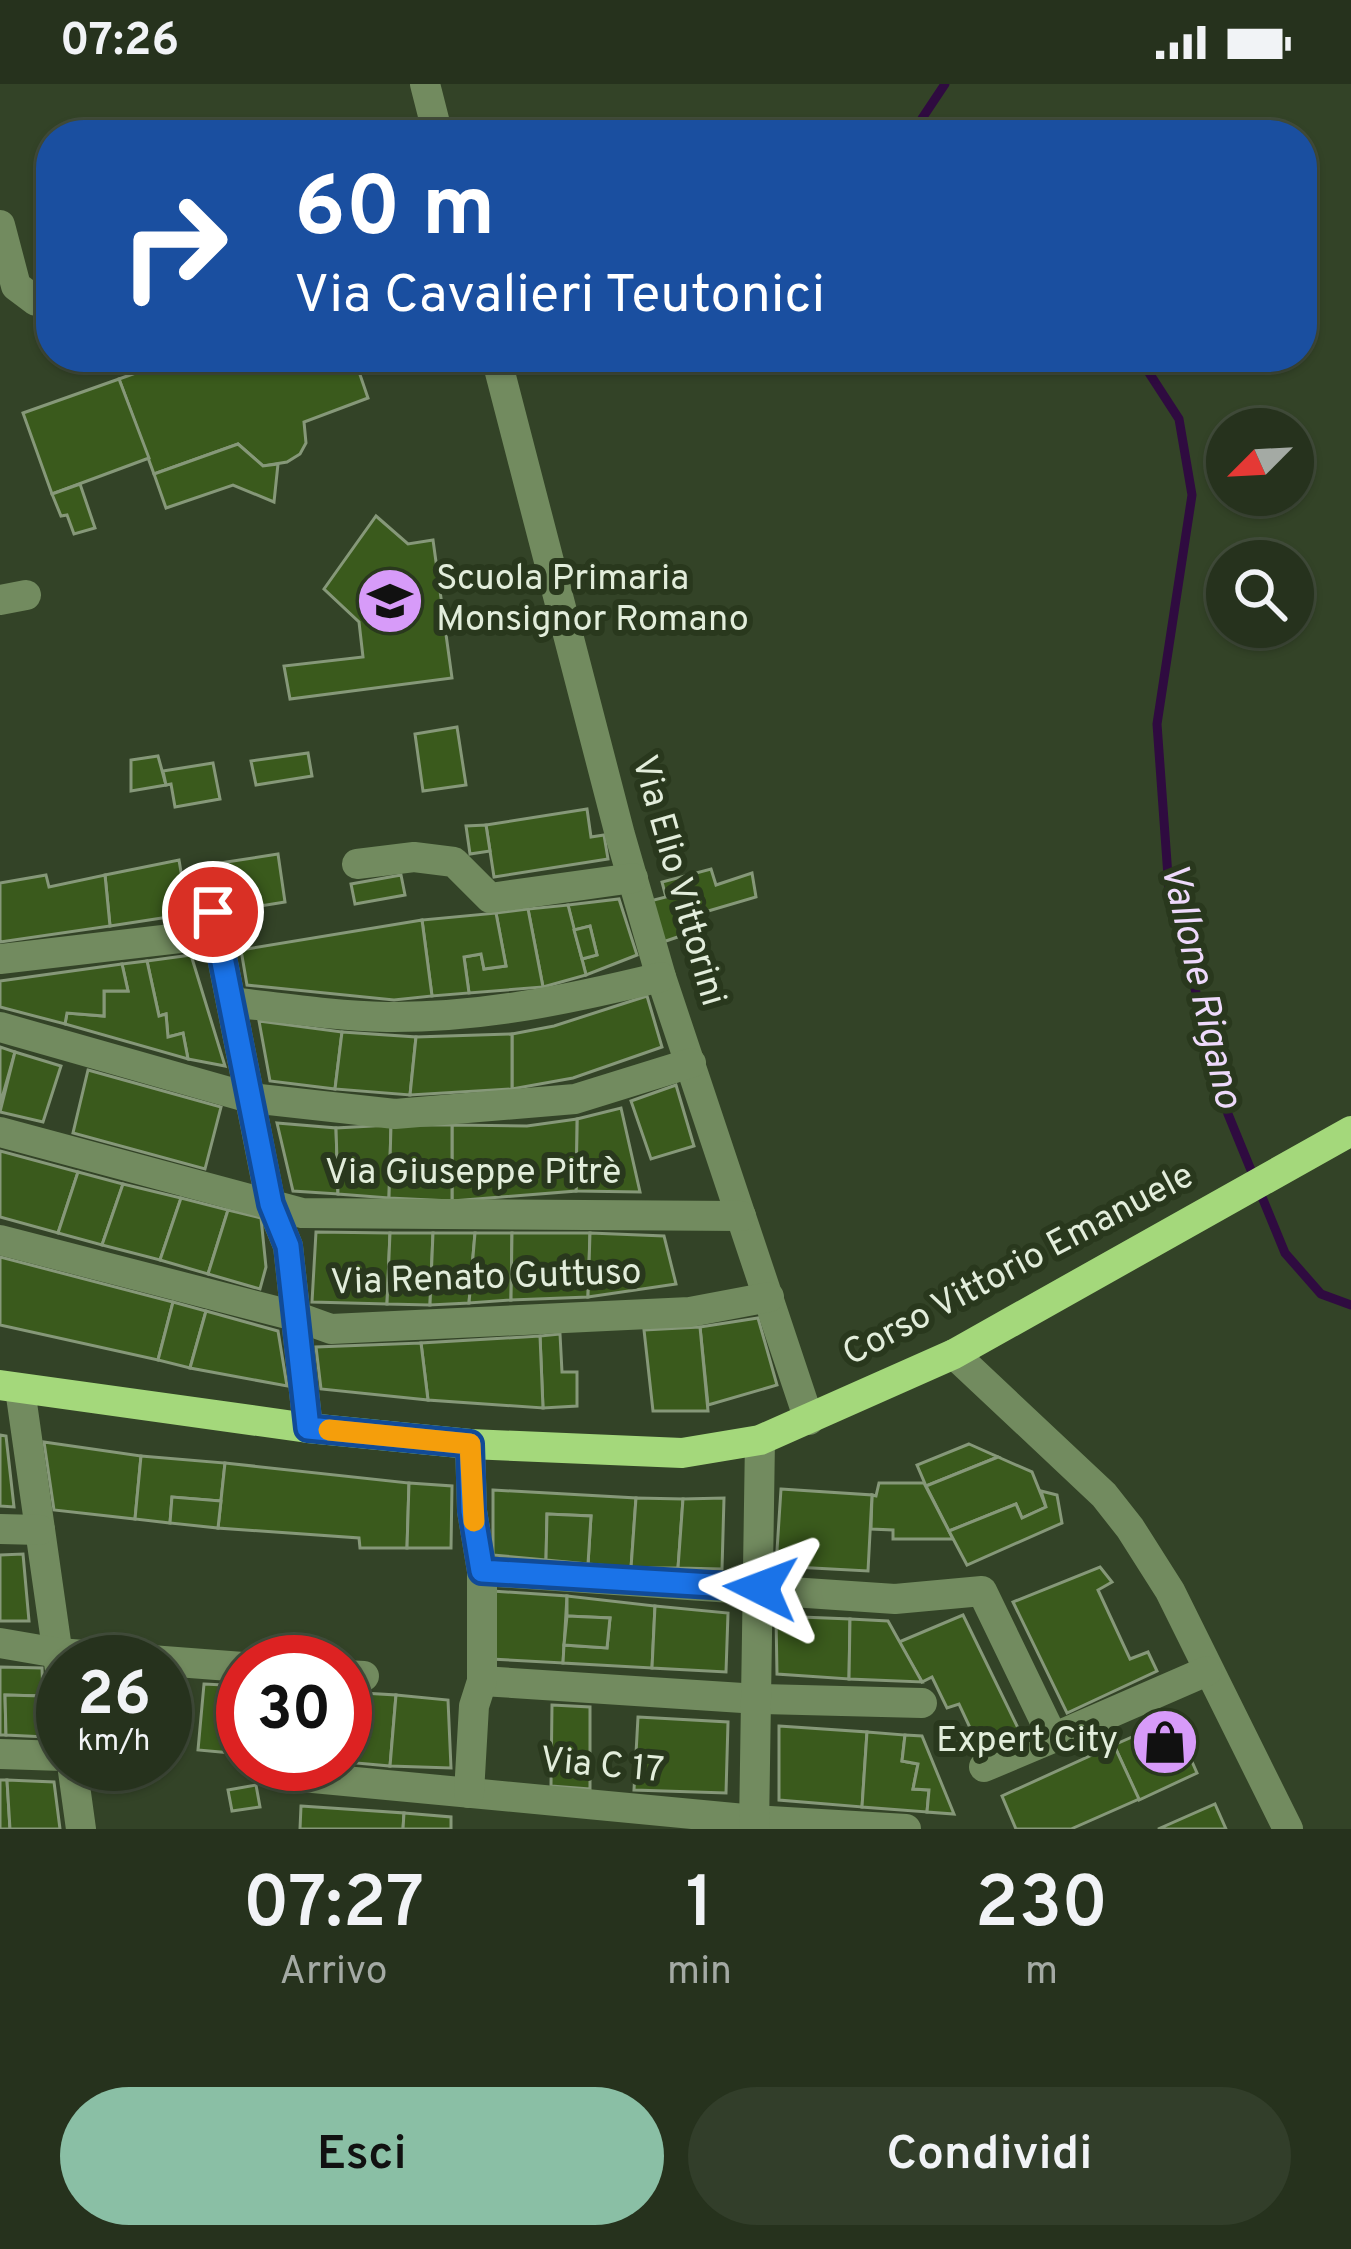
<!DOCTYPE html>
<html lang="it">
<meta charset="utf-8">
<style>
:root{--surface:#26321d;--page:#323e2a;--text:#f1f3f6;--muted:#a4aaa4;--line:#424d3b;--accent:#8abfa5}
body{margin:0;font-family:Overpass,sans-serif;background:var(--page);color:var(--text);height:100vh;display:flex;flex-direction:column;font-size:45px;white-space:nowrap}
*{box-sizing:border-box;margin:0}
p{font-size:39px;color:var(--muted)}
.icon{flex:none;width:66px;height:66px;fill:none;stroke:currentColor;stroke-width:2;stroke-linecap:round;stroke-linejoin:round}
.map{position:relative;height:1745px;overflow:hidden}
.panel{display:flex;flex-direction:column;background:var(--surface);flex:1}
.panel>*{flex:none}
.hud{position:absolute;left:36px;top:36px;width:1281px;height:252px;border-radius:48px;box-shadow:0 3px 9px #0004,0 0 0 3px var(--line);background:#1a4fa0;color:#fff;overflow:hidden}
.needle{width:78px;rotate:246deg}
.fabs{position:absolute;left:1206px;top:324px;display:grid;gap:24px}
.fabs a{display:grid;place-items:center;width:108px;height:108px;border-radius:50%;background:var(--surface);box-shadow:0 3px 9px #0004,0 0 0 3px var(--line);font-size:60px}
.speed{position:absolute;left:36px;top:1551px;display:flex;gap:24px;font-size:60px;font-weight:700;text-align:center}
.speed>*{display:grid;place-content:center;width:156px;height:156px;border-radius:50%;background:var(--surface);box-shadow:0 3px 9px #0004,0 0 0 3px var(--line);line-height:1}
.speed small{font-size:30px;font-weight:400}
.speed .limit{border:18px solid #d22;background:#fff;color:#111}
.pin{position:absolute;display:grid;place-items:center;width:102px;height:102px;color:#fff;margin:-51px;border:6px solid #fff;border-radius:50%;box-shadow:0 3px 12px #0007}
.me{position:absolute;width:132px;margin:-66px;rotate:273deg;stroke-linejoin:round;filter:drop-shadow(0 0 9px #0008)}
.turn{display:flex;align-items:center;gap:42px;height:252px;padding:0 60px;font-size:54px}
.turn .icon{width:156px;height:156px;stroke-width:2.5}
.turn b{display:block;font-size:84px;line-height:102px}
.eta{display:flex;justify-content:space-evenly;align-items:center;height:204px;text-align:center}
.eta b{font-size:72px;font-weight:600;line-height:84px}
.button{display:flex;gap:24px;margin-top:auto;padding:24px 60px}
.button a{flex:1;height:138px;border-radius:72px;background:var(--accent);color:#111;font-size:48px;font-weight:600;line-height:138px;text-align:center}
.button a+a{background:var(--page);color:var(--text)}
.status{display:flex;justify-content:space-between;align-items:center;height:84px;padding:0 60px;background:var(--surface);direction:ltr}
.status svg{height:33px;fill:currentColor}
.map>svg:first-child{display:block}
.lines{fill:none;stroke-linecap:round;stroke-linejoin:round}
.stream{stroke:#2f0b40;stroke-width:9}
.building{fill:#3a5a1c;stroke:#869879;stroke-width:3}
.minor{stroke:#728b5f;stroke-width:30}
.major{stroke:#a4d87b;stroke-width:30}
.route-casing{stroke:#114b97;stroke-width:30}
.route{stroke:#1a73e8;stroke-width:21}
.slow{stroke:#f59e0b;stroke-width:21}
.labels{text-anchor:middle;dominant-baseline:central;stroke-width:12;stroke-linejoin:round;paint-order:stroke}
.poi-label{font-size:36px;fill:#e2eddb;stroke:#29381d;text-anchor:start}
.street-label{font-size:36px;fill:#e2eddb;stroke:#29381d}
.water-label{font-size:39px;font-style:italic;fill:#eed9fb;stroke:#29381d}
</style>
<div class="status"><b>07:26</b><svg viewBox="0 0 49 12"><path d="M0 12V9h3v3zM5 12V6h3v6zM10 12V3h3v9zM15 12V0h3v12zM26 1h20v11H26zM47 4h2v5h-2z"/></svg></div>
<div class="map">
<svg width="1351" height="1745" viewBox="0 0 1351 1745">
<rect width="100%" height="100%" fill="#334327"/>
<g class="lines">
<!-- stream -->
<g class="stream">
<path d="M 911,51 L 945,0"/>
<path d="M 1129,273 L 1142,278 L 1179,335 L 1192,411 L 1157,640 L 1169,806 L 1228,1030 L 1285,1169 L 1321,1210 L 1351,1221"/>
</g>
</g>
<!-- building -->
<g class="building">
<path d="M 180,273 L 354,273 L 368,314 L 304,338 L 306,359 L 300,370 L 287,378 L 263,382 L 238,360 L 154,390 L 119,295 Z"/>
<path d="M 119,295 L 149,374 L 52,410 L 23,329 Z"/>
<path d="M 238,360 L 263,382 L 278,380 L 274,418 L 233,401 L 166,424 L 154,390 Z"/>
<path d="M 80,400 L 95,444 L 74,450 L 67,431 L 61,432 L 52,410 Z"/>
<path d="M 376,432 L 408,460 L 433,456 L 452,594 L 290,615 L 284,582 L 363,573 L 359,538 L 324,505 Z"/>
<path d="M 457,643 L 466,701 L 423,707 L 415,650 Z"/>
<path d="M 308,669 L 312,692 L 256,701 L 251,677 Z"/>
<path d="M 158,672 L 166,701 L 131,707 L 131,676 Z"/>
<path d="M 213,679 L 220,715 L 175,723 L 171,700 L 166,701 L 163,687 Z"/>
<path d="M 587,725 L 591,753 L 604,751 L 608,775 L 494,793 L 486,741 Z"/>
<path d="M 486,741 L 490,767 L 470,770 L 466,742 Z"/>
<path d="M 278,770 L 285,818 L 228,827 L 220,779 Z"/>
<path d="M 179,776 L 188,830 L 110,842 L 105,791 Z"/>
<path d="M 711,785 L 716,801 L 752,789 L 756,813 L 698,830 L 704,844 L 660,859 L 646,818 L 666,813 L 662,798 Z"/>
<path d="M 46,791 L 49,803 L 105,791 L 110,842 L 0,858 L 0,799 Z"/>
<path d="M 401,791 L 405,811 L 355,820 L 351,800 Z"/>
<path d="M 619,815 L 637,871 L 586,891 L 582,875 L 597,871 L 590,842 L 574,846 L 568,821 Z"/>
<path d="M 568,821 L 586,891 L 543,903 L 528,825 Z"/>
<path d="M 528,825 L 543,903 L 469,909 L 464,873 L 481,870 L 484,885 L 506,882 L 496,829 Z"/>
<path d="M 496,829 L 506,882 L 484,885 L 481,870 L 464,873 L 469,909 L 432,912 L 422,836 Z"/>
<path d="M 422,836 L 432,912 L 394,916 L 247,901 L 241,866 Z"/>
<path d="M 590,842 L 597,871 L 582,875 L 574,846 Z"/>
<path d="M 191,871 L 225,982 L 188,975 L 183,949 L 168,953 L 166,930 L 159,932 L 147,877 Z"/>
<path d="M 147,877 L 159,932 L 166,930 L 168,953 L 183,949 L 188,975 L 65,940 L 67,929 L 104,932 L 104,907 L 128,907 L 122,880 Z"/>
<path d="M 122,880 L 128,907 L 104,907 L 104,932 L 67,929 L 65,940 L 0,923 L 0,897 Z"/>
<path d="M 647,912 L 662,963 L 573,994 L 512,1005 L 512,950 L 554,942 Z"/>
<path d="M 259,937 L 342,948 L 335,1005 L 270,997 Z"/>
<path d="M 342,948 L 416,953 L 410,1011 L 335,1005 Z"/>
<path d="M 512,950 L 512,1005 L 410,1011 L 416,953 Z"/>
<path d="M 0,963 L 15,968 L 0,1021 Z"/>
<path d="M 15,968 L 61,982 L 43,1038 L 0,1028 Z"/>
<path d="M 88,986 L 221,1023 L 205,1085 L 73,1049 Z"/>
<path d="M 676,1001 L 694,1062 L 651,1075 L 631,1017 Z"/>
<path d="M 621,1024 L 640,1108 L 576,1107 L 577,1035 Z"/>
<path d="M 577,1035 L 576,1107 L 452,1117 L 452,1041 L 527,1042 Z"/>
<path d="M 277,1039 L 336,1044 L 338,1110 L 293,1107 Z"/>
<path d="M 391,1041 L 389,1114 L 338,1110 L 336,1044 Z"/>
<path d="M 391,1041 L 452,1041 L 452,1117 L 389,1114 Z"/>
<path d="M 0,1067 L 78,1088 L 58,1149 L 0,1133 Z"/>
<path d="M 78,1088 L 123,1100 L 102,1161 L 58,1149 Z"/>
<path d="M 123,1100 L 181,1114 L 160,1176 L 102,1161 Z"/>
<path d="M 181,1114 L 228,1126 L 208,1190 L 160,1176 Z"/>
<path d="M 228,1126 L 261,1134 L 266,1183 L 260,1205 L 208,1190 Z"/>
<path d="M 316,1148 L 390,1149 L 387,1220 L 312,1218 Z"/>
<path d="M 390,1149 L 433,1149 L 430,1221 L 387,1220 Z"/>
<path d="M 433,1149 L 475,1149 L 469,1219 L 430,1221 Z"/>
<path d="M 475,1149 L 512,1149 L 511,1216 L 469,1219 Z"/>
<path d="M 512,1149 L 590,1149 L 588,1213 L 511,1216 Z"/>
<path d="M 590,1149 L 664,1152 L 676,1200 L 588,1213 Z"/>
<path d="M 0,1173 L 173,1218 L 158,1276 L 0,1241 Z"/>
<path d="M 173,1218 L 206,1227 L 190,1284 L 158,1276 Z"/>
<path d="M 206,1227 L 278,1247 L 287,1302 L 190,1284 Z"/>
<path d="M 758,1234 L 777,1301 L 708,1321 L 700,1243 Z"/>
<path d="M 700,1243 L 708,1327 L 653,1327 L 644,1246 Z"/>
<path d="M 560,1250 L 562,1288 L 577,1288 L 577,1322 L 543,1324 L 540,1252 Z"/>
<path d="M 540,1252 L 543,1324 L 428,1316 L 421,1259 Z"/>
<path d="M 421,1259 L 428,1316 L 321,1305 L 316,1263 Z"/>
<path d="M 0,1351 L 6,1352 L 14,1423 L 0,1422 Z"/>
<path d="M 44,1358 L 141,1372 L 135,1435 L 54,1426 Z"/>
<path d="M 969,1360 L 998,1373 L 926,1402 L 917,1381 Z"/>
<path d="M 141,1372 L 225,1379 L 221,1417 L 172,1413 L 170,1439 L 135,1435 Z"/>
<path d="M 998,1373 L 1032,1388 L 1046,1423 L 1022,1434 L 1016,1420 L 949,1447 L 926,1402 Z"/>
<path d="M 225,1379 L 409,1399 L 407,1464 L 360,1464 L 359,1454 L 218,1444 Z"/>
<path d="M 409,1399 L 452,1402 L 451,1464 L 407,1464 Z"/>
<path d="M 879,1399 L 924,1399 L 953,1455 L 893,1455 L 893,1446 L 871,1445 L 872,1411 L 876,1412 Z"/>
<path d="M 781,1405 L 872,1411 L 868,1487 L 776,1482 Z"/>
<path d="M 493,1406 L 636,1414 L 631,1484 L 588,1480 L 591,1432 L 547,1430 L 546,1476 L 493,1471 Z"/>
<path d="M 1041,1407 L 1057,1411 L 1062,1439 L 967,1481 L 949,1447 L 1016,1420 L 1022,1434 L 1046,1423 Z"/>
<path d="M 172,1413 L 221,1417 L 218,1444 L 170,1439 Z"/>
<path d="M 636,1414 L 683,1415 L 678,1484 L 631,1484 Z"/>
<path d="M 724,1414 L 722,1485 L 678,1484 L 683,1415 Z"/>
<path d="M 547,1430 L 591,1432 L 588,1480 L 546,1476 Z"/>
<path d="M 23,1470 L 29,1537 L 0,1537 L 0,1471 Z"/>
<path d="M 1100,1483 L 1112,1498 L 1098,1506 L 1130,1575 L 1148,1568 L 1157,1587 L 1067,1629 L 1013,1518 Z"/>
<path d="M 492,1507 L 567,1512 L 563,1579 L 491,1575 Z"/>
<path d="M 567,1512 L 655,1522 L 652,1584 L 563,1579 L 564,1561 L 607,1564 L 610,1534 L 567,1532 Z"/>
<path d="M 655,1522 L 728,1529 L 726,1588 L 652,1584 Z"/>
<path d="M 963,1531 L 1019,1646 L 979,1663 L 959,1620 L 947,1624 L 932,1593 L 922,1598 L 899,1558 Z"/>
<path d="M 567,1532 L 610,1534 L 607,1564 L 564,1561 Z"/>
<path d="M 776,1532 L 850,1535 L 849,1595 L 777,1590 Z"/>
<path d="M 850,1535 L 888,1537 L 922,1598 L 849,1595 Z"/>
<path d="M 0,1583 L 42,1584 L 43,1612 L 5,1611 L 6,1651 L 0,1651 Z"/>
<path d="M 204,1600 L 243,1602 L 243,1670 L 198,1666 Z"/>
<path d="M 345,1608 L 396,1611 L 390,1682 L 345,1678 Z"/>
<path d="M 5,1611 L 43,1612 L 46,1653 L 6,1651 Z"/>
<path d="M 396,1611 L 448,1616 L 451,1684 L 390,1682 Z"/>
<path d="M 552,1621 L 590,1623 L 590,1705 L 551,1702 Z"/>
<path d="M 638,1633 L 728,1638 L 726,1709 L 634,1706 Z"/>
<path d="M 1173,1635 L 1197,1689 L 1139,1716 L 1114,1661 Z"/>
<path d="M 779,1642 L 867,1648 L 862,1723 L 779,1716 Z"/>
<path d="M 867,1648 L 905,1651 L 902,1677 L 918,1680 L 913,1705 L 929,1706 L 927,1728 L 862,1723 Z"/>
<path d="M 905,1651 L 922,1652 L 954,1730 L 927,1728 L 929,1706 L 913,1705 L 918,1680 L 902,1677 Z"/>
<path d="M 1114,1661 L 1139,1715 L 1071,1745 L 1016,1745 L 1002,1712 Z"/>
<path d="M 0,1696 L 7,1696 L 10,1745 L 0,1745 Z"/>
<path d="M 7,1696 L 54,1698 L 60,1745 L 10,1745 Z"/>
<path d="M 256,1701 L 260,1723 L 232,1727 L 228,1706 Z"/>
<path d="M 1215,1720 L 1226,1745 L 1158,1745 Z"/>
<path d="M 301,1722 L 404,1729 L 403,1745 L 300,1745 Z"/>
<path d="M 404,1729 L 451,1733 L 451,1745 L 403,1745 Z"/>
</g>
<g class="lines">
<!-- minor -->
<g class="minor">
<path d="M 425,0 L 438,51"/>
<path d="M 0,141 L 16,202 L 36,217 L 51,216"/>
<path d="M 496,273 L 620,751 L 661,893 L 809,1336"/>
<path d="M 0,516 L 26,511"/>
<path d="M 357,780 L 414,773 L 454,778 L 490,814 L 633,794"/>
<path d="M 213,828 L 271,1121 L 288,1162 L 308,1344"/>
<path d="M 0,875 L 197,852"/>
<path d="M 231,918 C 283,924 335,932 387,933 C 481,934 571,915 661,893"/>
<path d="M 0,943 L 250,1014 L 395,1030 L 575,1015 L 691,979"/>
<path d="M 0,1048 L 302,1129 L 741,1132"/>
<path d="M 0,1156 L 295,1232 L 331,1245 L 690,1228 L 769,1213"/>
<path d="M 954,1270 L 1104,1411 L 1130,1444 L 1170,1507 L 1288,1745"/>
<path d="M 20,1305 L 63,1607"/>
<path d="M 0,1445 L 40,1446"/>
<path d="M 482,1487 L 895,1515 L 982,1507 L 1053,1654 L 1207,1587"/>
<path d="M 0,1559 L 58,1569 L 243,1583"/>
<path d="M 345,1591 L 364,1592"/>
<path d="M 482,1597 L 758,1615 L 922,1619"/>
<path d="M 0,1670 L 63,1672"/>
<path d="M 72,1680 L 81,1745"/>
<path d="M 984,1683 L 1053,1654"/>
<path d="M 292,1692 L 755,1736 L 906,1745"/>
<path d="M 469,1709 L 474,1622 L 482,1597 L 482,1487 L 472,1427 L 470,1360"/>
<path d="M 754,1745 L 760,1356"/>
</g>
<!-- major -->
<path class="major" d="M 0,1301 L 308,1344 L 470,1360 L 682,1369 L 760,1356 L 954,1270 L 1351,1047"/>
</g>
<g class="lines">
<defs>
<path id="route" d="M 213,828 L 271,1120 L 288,1162 L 308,1344 L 470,1360 L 472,1427 L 482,1487 L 761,1504"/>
</defs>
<!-- route casing -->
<use href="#route" class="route-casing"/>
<!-- route -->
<use href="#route" class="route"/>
<!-- slow -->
<path class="slow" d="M 329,1346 L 470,1360 L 474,1437"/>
</g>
<!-- icons -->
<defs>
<symbol id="school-disc" viewBox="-11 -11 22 22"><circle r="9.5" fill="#d79bf9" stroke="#29381d"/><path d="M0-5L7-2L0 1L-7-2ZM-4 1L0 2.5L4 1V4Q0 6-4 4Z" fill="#111"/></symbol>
<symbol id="shop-disc" viewBox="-11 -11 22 22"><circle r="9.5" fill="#d79bf9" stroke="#29381d"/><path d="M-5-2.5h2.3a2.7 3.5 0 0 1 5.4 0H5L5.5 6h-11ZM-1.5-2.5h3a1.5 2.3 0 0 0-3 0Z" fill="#111"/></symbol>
</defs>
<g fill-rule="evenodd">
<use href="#school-disc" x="352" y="479" width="76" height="76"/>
<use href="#shop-disc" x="1127" y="1620" width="76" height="76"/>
</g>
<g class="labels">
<!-- poi labels -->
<g class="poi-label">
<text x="436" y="496">Scuola Primaria<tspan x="436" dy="41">Monsignor Romano</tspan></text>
<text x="1118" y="1658" text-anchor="end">Expert City</text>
</g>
<!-- street labels -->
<g class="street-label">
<text transform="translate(677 797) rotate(74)">Via Elio Vittorini</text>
<text x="473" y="1090">Via Giuseppe Pitrè</text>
<text transform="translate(1019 1182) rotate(-28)">Corso Vittorio Emanuele</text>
<text transform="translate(486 1195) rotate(-2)">Via Renato Guttuso</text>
<text transform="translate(602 1683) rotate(5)">Via C 17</text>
</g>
<!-- water labels -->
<g class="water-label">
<text transform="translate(1199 902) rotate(77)">Vallone Rigano</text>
</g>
</g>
</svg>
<div class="fabs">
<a><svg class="needle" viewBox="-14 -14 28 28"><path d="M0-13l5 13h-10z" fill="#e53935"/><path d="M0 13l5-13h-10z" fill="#a4aaa4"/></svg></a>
<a><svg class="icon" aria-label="search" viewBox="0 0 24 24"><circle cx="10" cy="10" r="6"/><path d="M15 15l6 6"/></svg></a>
</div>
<div class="speed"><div>26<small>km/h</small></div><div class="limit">30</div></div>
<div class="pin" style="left:213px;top:828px;background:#d93025"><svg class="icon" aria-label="arrive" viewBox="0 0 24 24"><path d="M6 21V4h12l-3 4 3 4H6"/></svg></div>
<svg class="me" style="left:761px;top:1504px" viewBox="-20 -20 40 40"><path d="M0-17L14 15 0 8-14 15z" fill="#1a73e8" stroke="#fff" stroke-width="4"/></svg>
<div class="hud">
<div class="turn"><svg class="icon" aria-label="right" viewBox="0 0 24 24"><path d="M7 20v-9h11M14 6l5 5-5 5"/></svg><div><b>60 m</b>Via Cavalieri Teutonici</div></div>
</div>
</div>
<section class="panel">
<div class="eta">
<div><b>07:27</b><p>Arrivo</p></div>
<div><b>1</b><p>min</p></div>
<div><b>230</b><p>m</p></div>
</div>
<div class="button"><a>Esci</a><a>Condividi</a></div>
</section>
